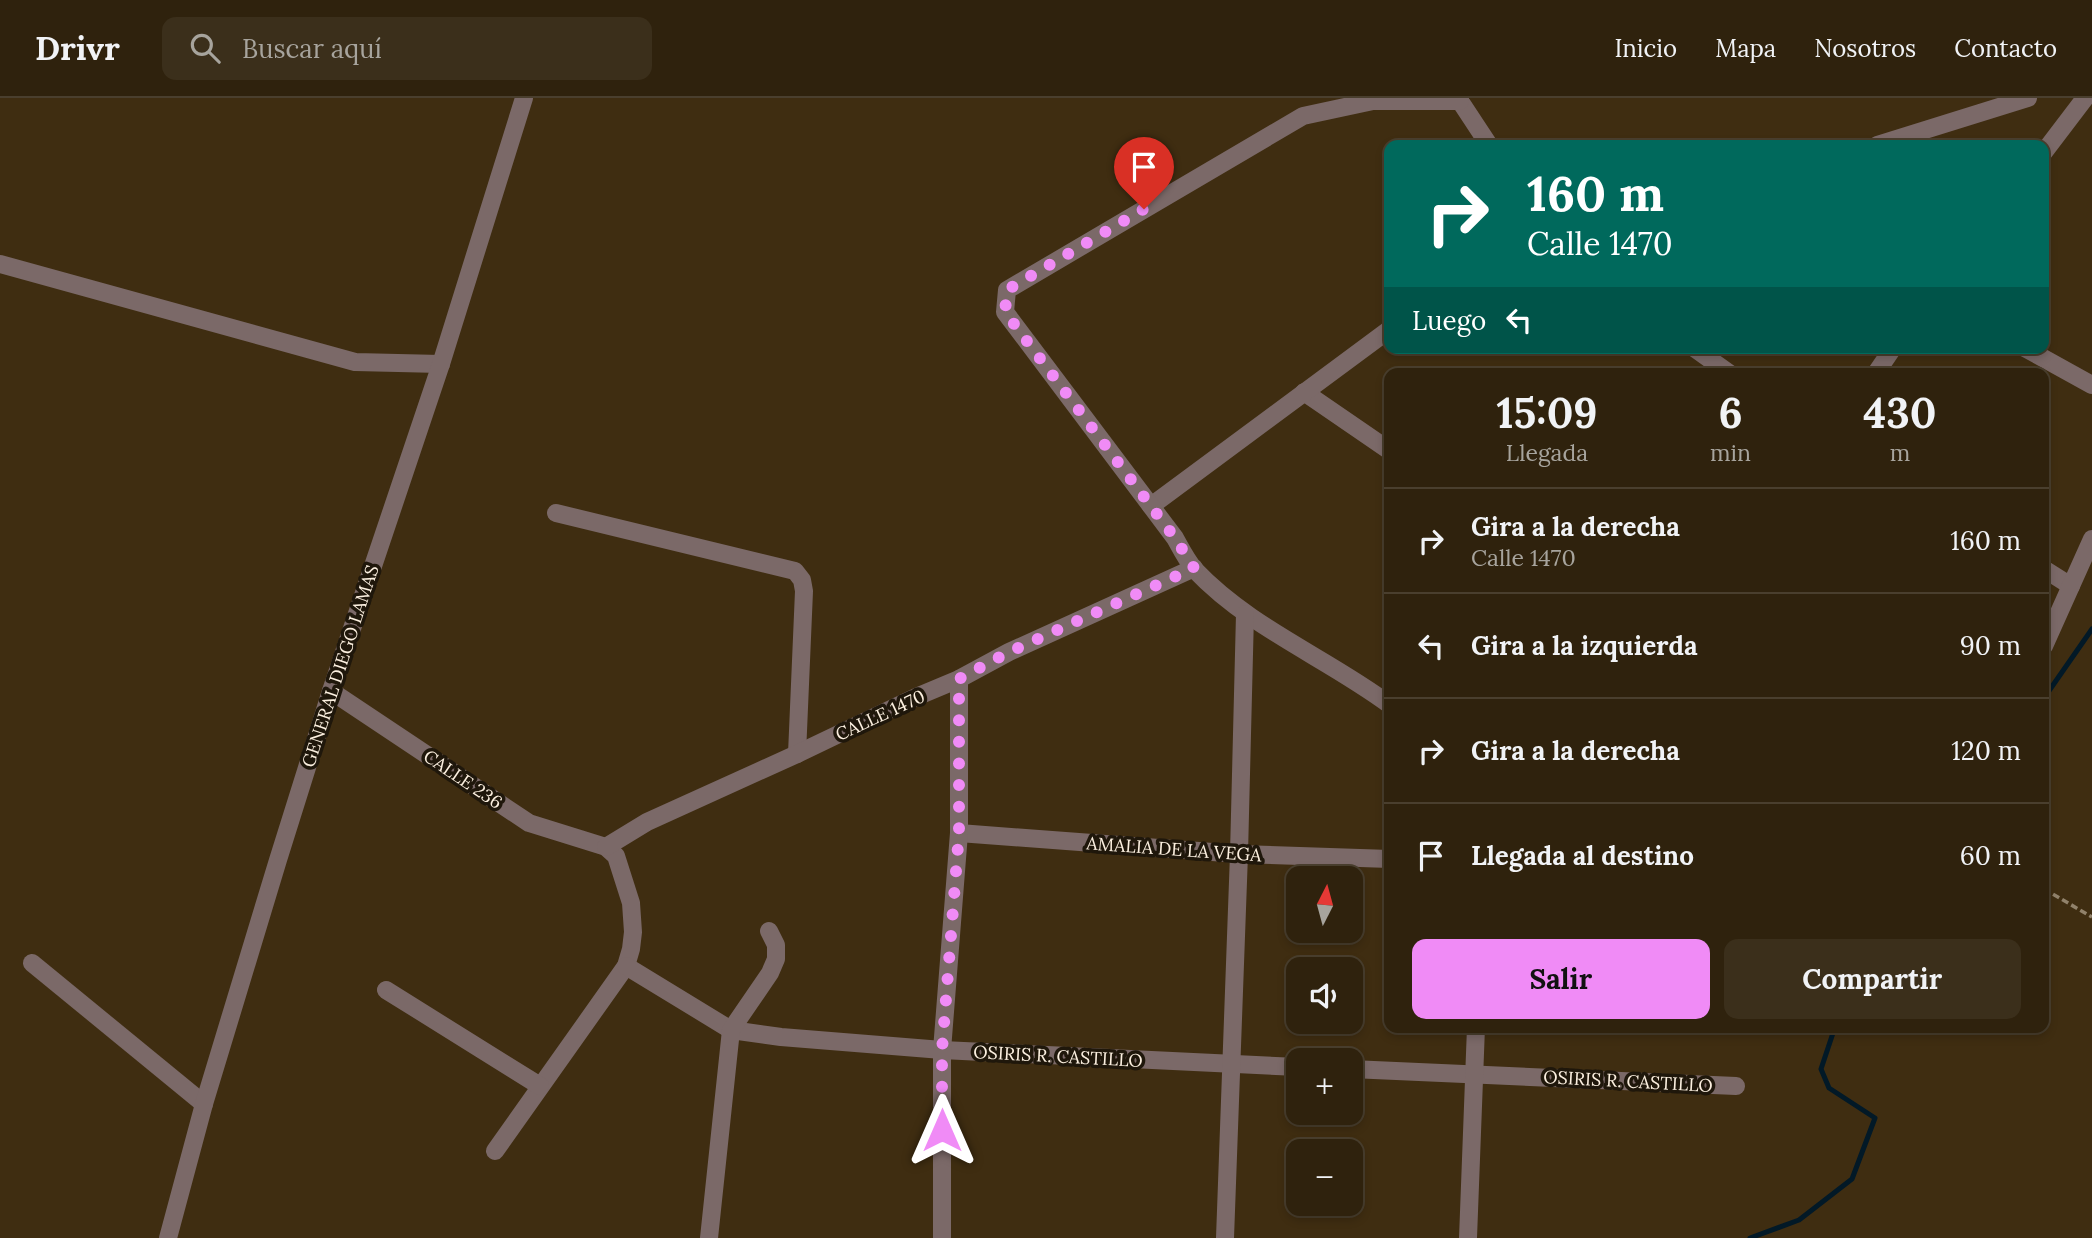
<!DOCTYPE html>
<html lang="es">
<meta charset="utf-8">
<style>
:root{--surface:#2f220d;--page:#3b2f1b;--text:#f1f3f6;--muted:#a7a49d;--line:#4a3f2e;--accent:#f08bf6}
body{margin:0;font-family:Lora,serif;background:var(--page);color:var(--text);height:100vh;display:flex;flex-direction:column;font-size:26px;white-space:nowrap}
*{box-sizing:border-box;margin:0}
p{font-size:23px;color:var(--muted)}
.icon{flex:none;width:38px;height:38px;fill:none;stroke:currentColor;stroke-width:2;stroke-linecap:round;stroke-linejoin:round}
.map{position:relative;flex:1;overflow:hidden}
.details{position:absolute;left:1384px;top:270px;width:665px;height:665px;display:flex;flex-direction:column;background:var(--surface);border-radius:14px;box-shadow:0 4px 10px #0003,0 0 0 2px var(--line)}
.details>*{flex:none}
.hud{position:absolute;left:1384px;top:42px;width:665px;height:214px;border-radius:14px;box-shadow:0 4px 10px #0003,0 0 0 2px var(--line);background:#00695c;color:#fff;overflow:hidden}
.needle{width:46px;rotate:6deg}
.fabs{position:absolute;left:1286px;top:768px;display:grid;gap:14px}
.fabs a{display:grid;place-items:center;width:77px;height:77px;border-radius:14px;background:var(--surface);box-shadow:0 4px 10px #0003,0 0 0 2px var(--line);font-size:35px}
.pin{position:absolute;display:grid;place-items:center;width:60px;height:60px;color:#fff;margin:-72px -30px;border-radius:50% 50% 50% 0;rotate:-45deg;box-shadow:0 0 7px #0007}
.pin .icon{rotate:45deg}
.me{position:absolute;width:77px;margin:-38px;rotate:0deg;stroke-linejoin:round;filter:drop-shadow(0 0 5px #0008)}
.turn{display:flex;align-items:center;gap:24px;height:147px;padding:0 28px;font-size:32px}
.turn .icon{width:91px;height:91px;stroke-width:2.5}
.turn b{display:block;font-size:49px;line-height:60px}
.then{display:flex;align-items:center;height:66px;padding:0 28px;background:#0003;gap:14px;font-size:26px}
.eta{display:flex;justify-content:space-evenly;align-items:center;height:119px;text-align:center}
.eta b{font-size:42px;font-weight:700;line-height:49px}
.button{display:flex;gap:14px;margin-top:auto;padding:14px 28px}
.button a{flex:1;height:80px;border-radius:14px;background:var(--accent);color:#111;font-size:28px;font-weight:700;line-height:80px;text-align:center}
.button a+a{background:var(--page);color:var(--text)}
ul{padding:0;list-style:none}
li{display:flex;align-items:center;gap:21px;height:105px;padding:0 28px;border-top:2px solid var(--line)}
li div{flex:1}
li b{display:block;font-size:26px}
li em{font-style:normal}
header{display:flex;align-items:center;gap:42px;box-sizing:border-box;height:98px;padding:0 35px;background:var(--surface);border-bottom:2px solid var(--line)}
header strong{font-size:33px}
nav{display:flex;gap:38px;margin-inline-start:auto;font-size:24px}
.search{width:490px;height:63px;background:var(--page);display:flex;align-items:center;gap:18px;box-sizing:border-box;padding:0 24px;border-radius:14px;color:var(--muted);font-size:26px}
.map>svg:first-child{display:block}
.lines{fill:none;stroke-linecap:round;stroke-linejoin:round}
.stream{stroke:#021927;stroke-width:5}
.path{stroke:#91826b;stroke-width:3.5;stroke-dasharray:7 3.5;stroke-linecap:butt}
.minor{stroke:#7b6968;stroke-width:18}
.route{stroke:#f08bf6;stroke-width:12;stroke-dasharray:0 21.6}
.labels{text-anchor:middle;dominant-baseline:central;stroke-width:7;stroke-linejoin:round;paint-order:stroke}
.street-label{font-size:18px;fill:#fcf0e0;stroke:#1f170b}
</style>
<header>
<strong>Drivr</strong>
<div class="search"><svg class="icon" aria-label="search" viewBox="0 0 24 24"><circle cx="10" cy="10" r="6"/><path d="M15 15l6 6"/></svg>Buscar aquí</div>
<nav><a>Inicio</a><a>Mapa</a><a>Nosotros</a><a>Contacto</a></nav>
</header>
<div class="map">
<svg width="2092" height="1140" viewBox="0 0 2092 1140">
<rect width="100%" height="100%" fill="#3f2d11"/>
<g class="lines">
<!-- stream -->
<g class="stream">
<path d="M 2044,600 L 2092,531"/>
<path d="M 1750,1140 L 1799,1122 L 1852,1081 L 1875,1020 L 1829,990 L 1821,971 L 1835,929"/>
</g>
<!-- path -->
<path class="path" d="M 2044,791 L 2092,819"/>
<!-- minor -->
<g class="minor">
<path d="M 1460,0 L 1460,3 L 1489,47"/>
<path d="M 1877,47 L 2028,0"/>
<path d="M 2044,54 L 2085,0"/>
<path d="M 0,166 L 355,264 L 441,266"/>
<path d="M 1694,250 L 1729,275"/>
<path d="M 2025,250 L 2092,287"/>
<path d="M 1876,275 L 1893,250"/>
<path d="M 1304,294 L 1390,353"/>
<path d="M 1151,408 L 1390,231"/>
<path d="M 556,415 L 795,473 L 802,482 L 804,493 L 797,656"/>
<path d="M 2044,471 L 2071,488"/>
<path d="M 2044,548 L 2092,441"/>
<path d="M 331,593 L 529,725 L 606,749 L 616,758 L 631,805 L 633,834 L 631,851 L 626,868 L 495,1053"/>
<path d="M 1390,607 C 1327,560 1250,530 1195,472 C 1187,463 1181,451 1175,440 L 1005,214 L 1007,192 L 1303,18 L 1373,3 L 1460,3"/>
<path d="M 959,735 L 1239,756 L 1390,761"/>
<path d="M 606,749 L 647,724 L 797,656 L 916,599 L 959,581 L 1009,554 L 1194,470"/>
<path d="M 32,865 L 204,1006"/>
<path d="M 626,868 L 731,932 L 781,939 L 942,952 L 1298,969"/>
<path d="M 386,892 L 540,988"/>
<path d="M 1351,971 L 1736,988"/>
<path d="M 168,1140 L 204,1006 L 278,762 L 331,593 L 441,266 L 524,0"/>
<path d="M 709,1140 L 731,932 L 770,875 L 776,861 L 776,847 L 769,833"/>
<path d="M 942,1140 L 942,952 L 959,735 L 959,581"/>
<path d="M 1225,1140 L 1239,756 L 1245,516"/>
<path d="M 1468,1140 L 1476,929"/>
</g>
</g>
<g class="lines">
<!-- route -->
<path class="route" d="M 942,1032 L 942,952 L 959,735 L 959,581 L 1009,554 L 1194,470 L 1175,440 L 1005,214 L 1007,192 L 1144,111"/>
</g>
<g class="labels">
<!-- street labels -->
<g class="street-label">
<text transform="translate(340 568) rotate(-72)">GENERAL DIEGO LAMAS</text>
<text transform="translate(880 617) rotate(-25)">CALLE 1470</text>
<text transform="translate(463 681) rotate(34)">CALLE 236</text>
<text transform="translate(1174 751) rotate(4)">AMALIA DE LA VEGA</text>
<text transform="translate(1058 958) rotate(3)">OSIRIS R. CASTILLO</text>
<text transform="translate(1628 983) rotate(3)">OSIRIS R. CASTILLO</text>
</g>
</g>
</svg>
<div class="fabs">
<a><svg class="needle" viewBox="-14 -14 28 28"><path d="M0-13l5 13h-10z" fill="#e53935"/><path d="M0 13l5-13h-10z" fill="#a7a49d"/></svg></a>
<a><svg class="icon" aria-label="sound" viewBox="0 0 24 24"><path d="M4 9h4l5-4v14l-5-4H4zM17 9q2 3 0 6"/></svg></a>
<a>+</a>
<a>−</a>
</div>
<div class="pin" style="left:1144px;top:111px;background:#d93025"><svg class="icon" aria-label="arrive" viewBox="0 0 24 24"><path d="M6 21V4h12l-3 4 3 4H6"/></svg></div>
<svg class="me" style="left:942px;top:1032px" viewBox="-20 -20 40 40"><path d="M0-17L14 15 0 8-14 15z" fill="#f08bf6" stroke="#fff" stroke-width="4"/></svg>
<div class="hud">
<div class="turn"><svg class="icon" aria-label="right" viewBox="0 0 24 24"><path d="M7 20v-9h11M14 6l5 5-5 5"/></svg><div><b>160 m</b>Calle 1470</div></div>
<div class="then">Luego<svg class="icon" aria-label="left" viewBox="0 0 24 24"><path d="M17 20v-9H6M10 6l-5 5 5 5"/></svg></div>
</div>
<section class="details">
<div class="eta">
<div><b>15:09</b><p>Llegada</p></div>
<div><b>6</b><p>min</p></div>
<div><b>430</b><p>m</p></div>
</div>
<ul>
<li><svg class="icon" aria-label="right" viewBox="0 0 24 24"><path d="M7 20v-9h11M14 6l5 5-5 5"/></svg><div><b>Gira a la derecha</b><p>Calle 1470</p></div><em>160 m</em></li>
<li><svg class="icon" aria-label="left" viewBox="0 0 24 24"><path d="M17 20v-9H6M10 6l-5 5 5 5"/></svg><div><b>Gira a la izquierda</b></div><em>90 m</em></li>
<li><svg class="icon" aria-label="right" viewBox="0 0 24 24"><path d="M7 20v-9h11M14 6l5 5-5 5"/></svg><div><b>Gira a la derecha</b></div><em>120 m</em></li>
<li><svg class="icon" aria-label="arrive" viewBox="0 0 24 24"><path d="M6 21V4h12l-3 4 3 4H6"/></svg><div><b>Llegada al destino</b></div><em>60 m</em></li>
</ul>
<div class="button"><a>Salir</a><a>Compartir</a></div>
</section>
</div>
